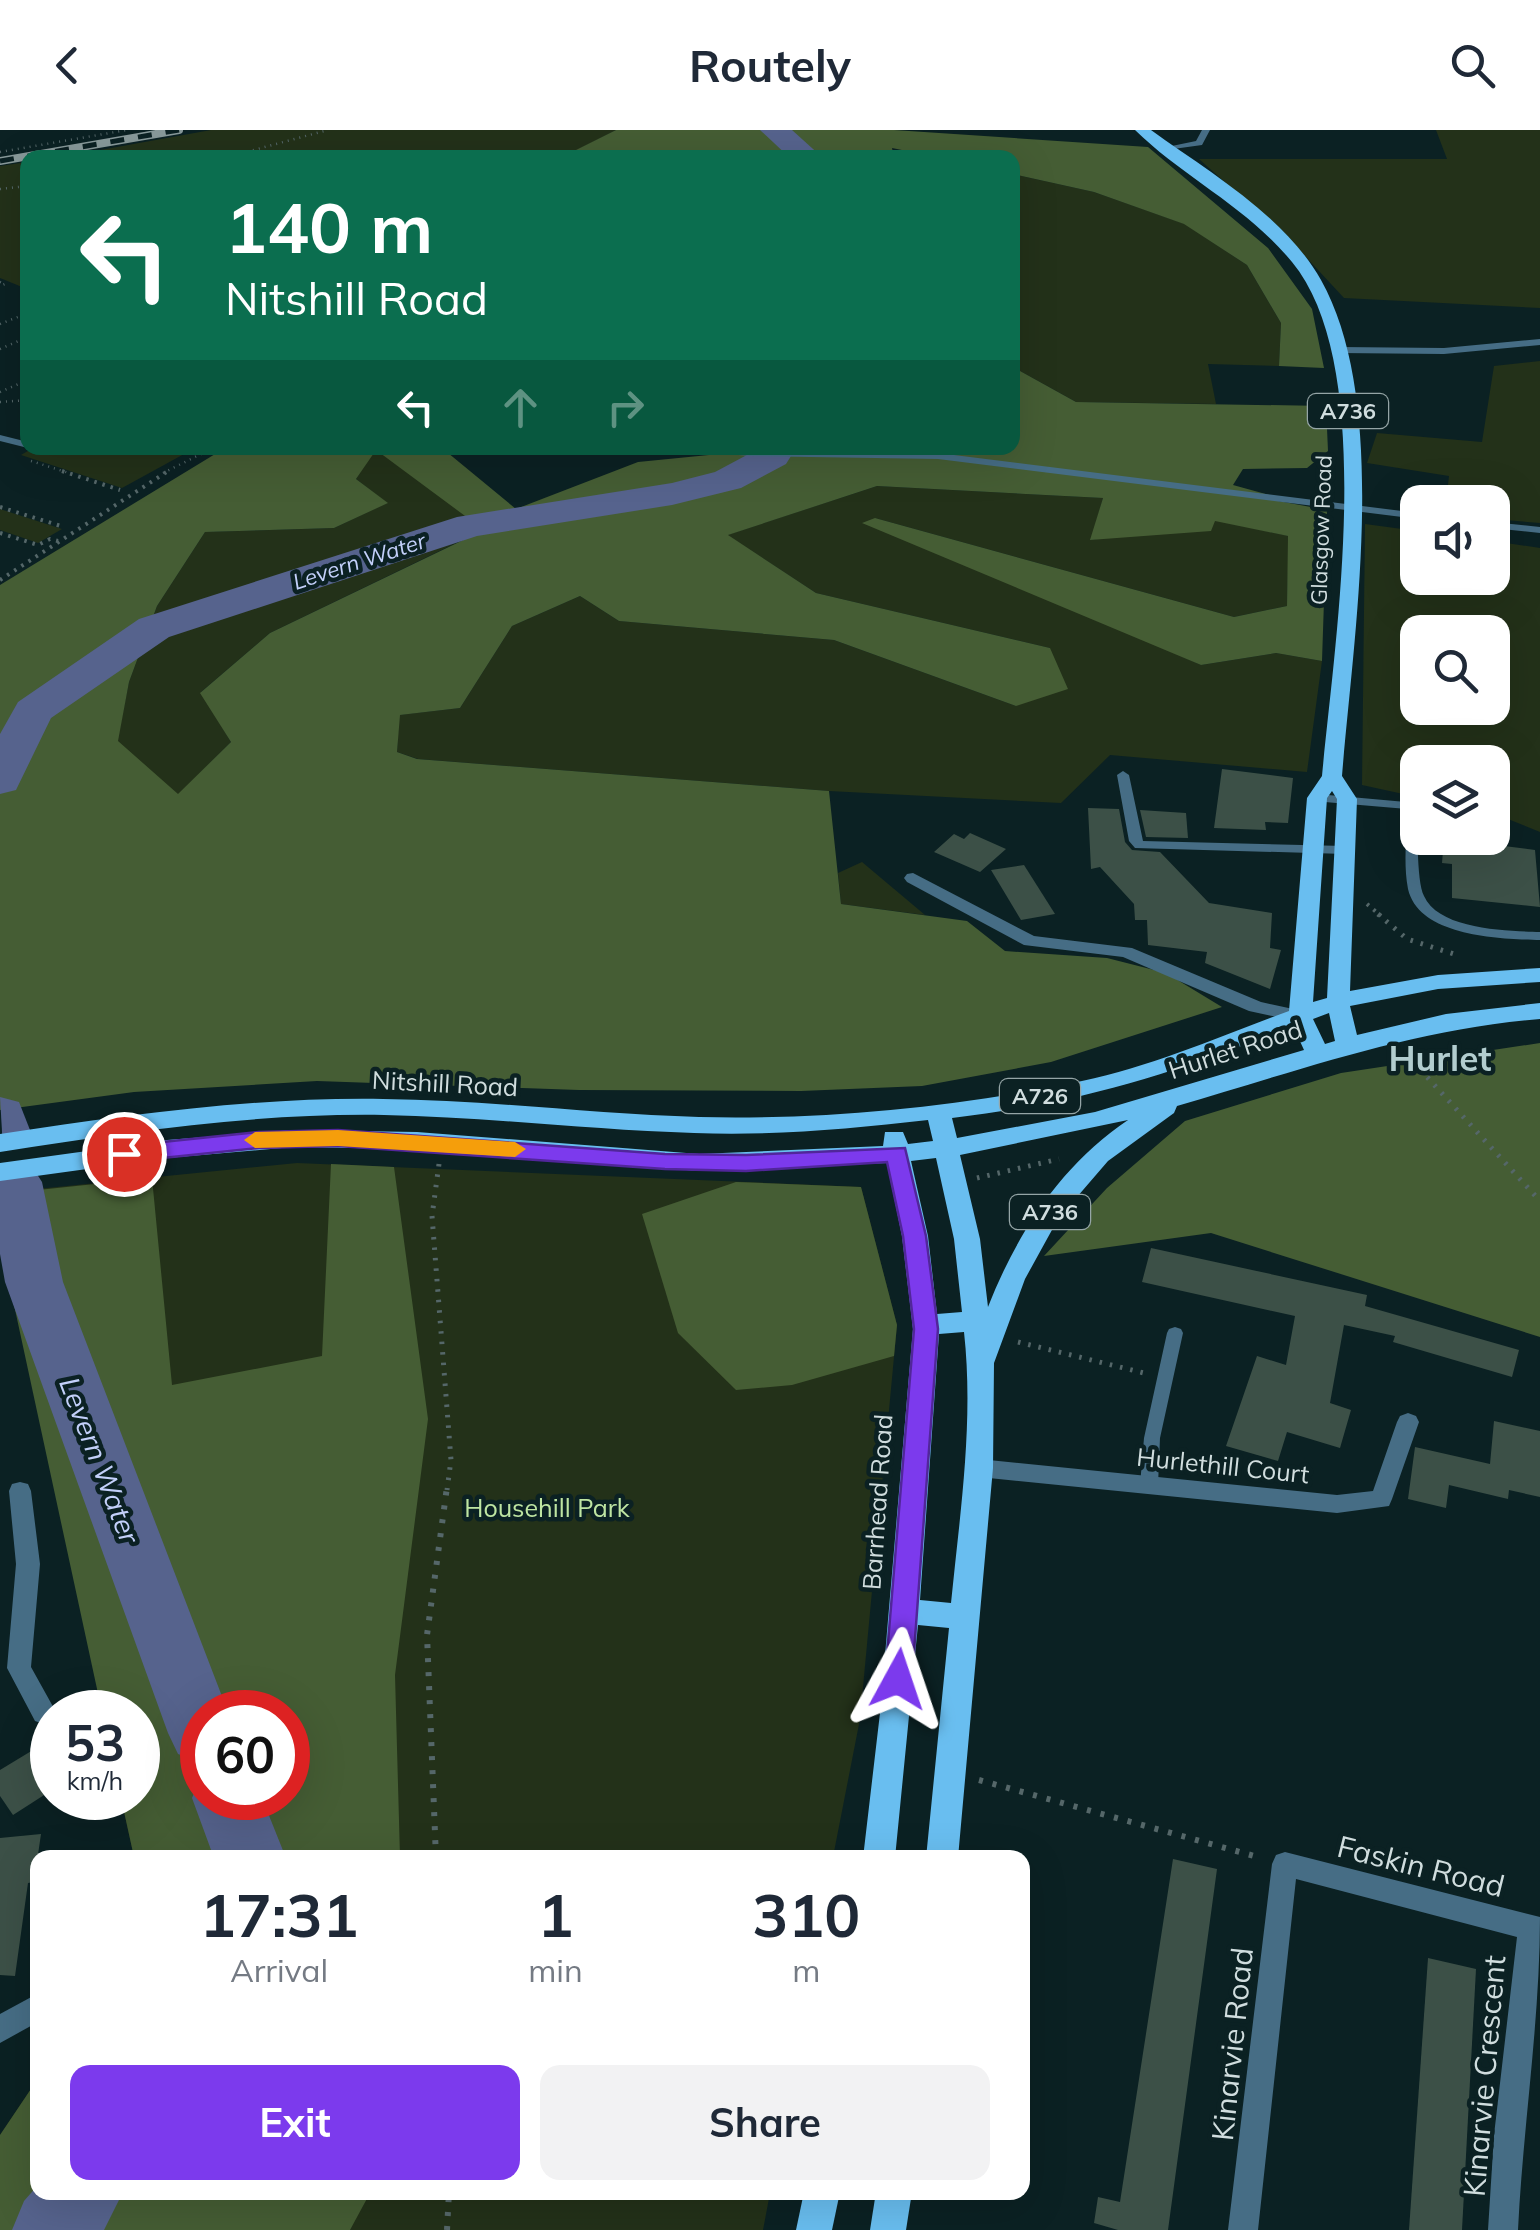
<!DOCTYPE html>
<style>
:root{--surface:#fff;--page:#f2f2f3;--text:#1f2937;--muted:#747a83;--accent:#7c3aed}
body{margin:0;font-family:Mulish,sans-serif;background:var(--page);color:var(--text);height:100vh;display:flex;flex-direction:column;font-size:38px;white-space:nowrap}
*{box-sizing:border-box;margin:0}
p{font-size:32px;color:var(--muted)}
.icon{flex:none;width:55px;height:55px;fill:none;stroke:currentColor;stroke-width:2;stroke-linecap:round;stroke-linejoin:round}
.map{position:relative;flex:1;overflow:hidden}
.drawer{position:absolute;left:30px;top:1720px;width:1000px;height:350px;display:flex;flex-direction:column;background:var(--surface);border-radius:20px;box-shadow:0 10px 40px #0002}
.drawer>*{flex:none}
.guide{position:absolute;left:20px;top:20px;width:1000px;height:305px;border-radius:20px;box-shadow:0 10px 40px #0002;background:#0b6e4f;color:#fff;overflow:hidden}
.fabs{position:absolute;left:1400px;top:355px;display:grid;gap:20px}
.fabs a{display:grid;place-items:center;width:110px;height:110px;border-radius:20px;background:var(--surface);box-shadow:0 10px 40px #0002;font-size:50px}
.speed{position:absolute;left:30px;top:1560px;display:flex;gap:20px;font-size:50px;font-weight:700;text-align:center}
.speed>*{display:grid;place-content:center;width:130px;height:130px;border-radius:50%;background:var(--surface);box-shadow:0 10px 40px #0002;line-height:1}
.speed small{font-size:25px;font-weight:400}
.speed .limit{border:15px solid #d22;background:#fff;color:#111}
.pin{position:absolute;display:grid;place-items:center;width:85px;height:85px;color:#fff;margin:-42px;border:5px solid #fff;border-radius:50%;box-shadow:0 2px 10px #0007}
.me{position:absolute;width:110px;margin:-55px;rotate:5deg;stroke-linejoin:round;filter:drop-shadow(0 0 8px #0008)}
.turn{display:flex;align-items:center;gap:35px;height:210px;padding:0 40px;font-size:45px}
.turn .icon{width:130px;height:130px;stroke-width:2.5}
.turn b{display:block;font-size:70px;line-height:85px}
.lanes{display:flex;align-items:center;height:95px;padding:0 40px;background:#0003;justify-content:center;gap:50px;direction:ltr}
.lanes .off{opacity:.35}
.eta{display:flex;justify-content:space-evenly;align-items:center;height:170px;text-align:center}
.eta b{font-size:60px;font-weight:700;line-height:70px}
.action{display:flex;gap:20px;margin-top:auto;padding:20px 40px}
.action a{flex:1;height:115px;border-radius:20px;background:var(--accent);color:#fff;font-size:40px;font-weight:700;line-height:115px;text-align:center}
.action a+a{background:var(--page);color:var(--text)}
header{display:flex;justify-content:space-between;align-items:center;height:130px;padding:0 40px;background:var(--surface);font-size:45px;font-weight:700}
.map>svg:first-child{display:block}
.green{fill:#233119;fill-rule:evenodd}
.forest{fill:#455d34;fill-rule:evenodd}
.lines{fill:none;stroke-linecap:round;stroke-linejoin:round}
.river{fill:#56638d;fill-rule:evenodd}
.building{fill:#3c5047}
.path-far3{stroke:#556769;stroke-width:2.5;stroke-dasharray:1 5;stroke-linecap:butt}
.path-far2{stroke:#556769;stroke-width:4;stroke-dasharray:2.5 6;stroke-linecap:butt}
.path-far1{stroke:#556769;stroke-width:5;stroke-dasharray:2.5 8;stroke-linecap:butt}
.path{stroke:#556769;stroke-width:6;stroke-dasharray:4 10;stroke-linecap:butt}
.lane{fill:#466d85;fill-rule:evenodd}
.street{fill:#466d85;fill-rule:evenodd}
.primary{fill:#69bef0;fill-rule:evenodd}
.rail-casing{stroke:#88999a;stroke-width:8}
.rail{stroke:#0b2123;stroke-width:5;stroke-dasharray:14;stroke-linecap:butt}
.route{fill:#7c3aed;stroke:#51269a;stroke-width:2.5}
.slow{fill:#f59e0b}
.labels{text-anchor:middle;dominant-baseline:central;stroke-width:9;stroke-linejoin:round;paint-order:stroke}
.shield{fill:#0b2123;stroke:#95a5a6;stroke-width:2.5}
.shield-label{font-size:22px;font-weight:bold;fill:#d0ddde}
.far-street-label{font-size:22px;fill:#d0ddde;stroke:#0b2123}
.far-water-label{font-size:22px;font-style:italic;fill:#c3d0fa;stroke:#0b2123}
.street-label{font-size:25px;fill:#d0ddde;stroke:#0b2123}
.park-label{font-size:25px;fill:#bee5a2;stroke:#0b2123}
.water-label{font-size:28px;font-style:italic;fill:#c3d0fa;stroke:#0b2123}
.near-street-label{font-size:30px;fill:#d0ddde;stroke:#0b2123}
.district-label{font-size:35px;font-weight:bold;fill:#b2cdcf;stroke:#0b2123}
</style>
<header><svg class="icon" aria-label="back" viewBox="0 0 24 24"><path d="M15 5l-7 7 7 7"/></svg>Routely<svg class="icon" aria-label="search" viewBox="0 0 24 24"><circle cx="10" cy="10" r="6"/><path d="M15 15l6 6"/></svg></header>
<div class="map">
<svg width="1540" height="2100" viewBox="0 0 1540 2100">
<rect width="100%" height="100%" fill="#0b2123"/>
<!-- green -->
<g class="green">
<path d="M 211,0 L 616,0 L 562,28 L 56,28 Z"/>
<path d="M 1436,0 L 1540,0 L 1540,178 L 1344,168 L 1293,113 L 1199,29 L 1447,29 Z"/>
<path d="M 27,32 L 28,32 L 27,159 L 0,148 L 0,36 Z"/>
<path d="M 1013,44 L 1094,62 L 1185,94 L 1247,135 L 1281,193 L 1279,236 L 1208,234 L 1216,274 L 1076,272 L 1013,237 Z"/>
<path d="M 1540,231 L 1540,393 L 1493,389 L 1492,372 L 1446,372 L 1449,346 L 1367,333 L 1377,303 L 1482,312 L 1494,236 Z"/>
<path d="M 33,318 L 195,318 L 122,358 L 21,325 Z"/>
<path d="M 375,319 L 485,399 L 270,503 L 201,562 L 231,612 L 178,665 L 117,612 L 129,552 L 157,476 L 205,402 L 334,398 L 387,373 L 356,349 Z"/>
<path d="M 877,356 L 1103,368 L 1091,410 L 1214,390 L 1289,406 L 1287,476 L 1234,487 L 875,388 L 1201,535 L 1276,523 L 1322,531 L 1307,642 L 1110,625 L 1061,673 L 829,661 L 418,629 L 397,622 L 399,585 L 460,578 L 512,496 L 580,466 L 619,491 L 834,510 L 1016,576 L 1050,518 L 816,463 L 727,405 Z"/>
<path d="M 0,379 L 62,399 L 38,413 L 0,400 Z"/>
<path d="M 1365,394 L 1417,401 L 1418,448 L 1492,448 L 1493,411 L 1540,418 L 1540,702 L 1493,683 L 1492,632 L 1418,632 L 1417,667 L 1362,655 ZM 1418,502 L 1492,502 L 1492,578 L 1418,578 Z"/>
<path d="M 862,732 L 925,785 L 841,774 L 838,743 Z"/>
<path d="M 297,1033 L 861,1057 L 897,1195 L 860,1589 L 833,1727 L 134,1727 L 121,1668 L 138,1668 L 138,1582 L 102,1582 L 27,1060 ZM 202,1582 L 288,1582 L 288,1668 L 202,1668 Z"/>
<path d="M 37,1950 L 38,2062 L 770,2063 L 763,2100 L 0,2100 L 0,2005 Z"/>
</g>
<!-- forest -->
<g class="forest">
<path d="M 616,0 L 894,0 L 1148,17 L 1268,118 L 1312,179 L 1324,238 L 1279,236 L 1281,193 L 1247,135 L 1184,94 L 1094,62 L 1013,44 L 1012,28 L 936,27 L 892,18 L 894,27 L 562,27 Z"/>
<path d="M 1013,237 L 1076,272 L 1326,276 L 1328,321 L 1307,338 L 1243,339 L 1233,355 L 1273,366 L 1273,370 L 1327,380 L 1322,531 L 1276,523 L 1201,535 L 862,393 L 875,388 L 1234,487 L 1287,476 L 1288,406 L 1215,391 L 1211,401 L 1090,410 L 1103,368 L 877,356 L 728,405 L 816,463 L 1050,518 L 1068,559 L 1016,576 L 834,510 L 619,491 L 580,466 L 512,496 L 460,578 L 400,585 L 397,622 L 417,629 L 829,661 L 841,774 L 967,791 L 1005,821 L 1107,828 L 1166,843 L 1222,877 L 1051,932 L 922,956 L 801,961 L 579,960 L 317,951 L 134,962 L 0,980 L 0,455 L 225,318 L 442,318 L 516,379 L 638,332 L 739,322 L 744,318 L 1012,318 ZM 376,320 L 484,400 L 270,503 L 200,563 L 231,612 L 178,664 L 118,611 L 129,552 L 157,476 L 205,402 L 334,398 L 388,373 L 356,349 Z"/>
<path d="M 1540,913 L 1540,1207 L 1211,1103 L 1044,1126 L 1107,1058 L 1185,991 L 1341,943 Z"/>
<path d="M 331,1034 L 394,1037 L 428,1289 L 395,1545 L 400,1727 L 134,1727 L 121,1668 L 138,1668 L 138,1582 L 102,1582 L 0,1110 L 0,1064 L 152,1048 L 172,1255 L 322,1226 ZM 202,1582 L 288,1582 L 288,1668 L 202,1668 Z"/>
<path d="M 736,1052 L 861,1057 L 897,1195 L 894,1226 L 792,1255 L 736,1260 L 678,1203 L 642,1084 Z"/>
<path d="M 37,1950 L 38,2062 L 370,2063 L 350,2100 L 0,2100 L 0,2005 Z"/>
</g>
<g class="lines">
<!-- river -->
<g class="river">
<path d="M 760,0 L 792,0 L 823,28 L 790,28 Z"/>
<path d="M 760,318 L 796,318 L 786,334 L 741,358 L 672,375 L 477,406 L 169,507 L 51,588 L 16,660 L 0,664 L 0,604 L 18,572 L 139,489 L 457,387 L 672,353 L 715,342 Z"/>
<path d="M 0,967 L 19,972 L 30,1000 L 22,1013 L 3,1019 Z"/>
<path d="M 14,1033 L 33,1038 L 42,1052 L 63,1152 L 228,1582 L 202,1582 L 202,1633 L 178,1624 L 168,1603 L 5,1152 L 0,1124 L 0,1037 Z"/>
<path d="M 202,1645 L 202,1668 L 262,1668 L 286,1728 L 214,1728 L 192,1668 Z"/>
<path d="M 38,2055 L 38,2062 L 123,2062 L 104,2100 L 12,2100 L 24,2071 Z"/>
</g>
</g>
<!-- building -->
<g class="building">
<path d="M 1222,639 L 1293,648 L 1288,693 L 1265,692 L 1266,700 L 1214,698 Z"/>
<path d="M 1088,678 L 1119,679 L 1125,712 L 1132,720 L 1160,722 L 1209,773 L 1272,783 L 1270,818 L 1281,820 L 1270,859 L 1205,833 L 1207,822 L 1148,815 L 1147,790 L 1135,790 L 1134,774 L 1100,737 L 1091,739 Z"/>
<path d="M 1140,680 L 1186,683 L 1188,708 L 1146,707 Z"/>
<path d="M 970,703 L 1006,719 L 980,742 L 934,722 L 954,704 L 964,709 Z"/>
<path d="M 1444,708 L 1495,708 L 1496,715 L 1535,720 L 1540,777 L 1452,768 L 1452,734 L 1442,733 Z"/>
<path d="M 1024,735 L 1055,784 L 1021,790 L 991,740 Z"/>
<path d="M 1151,1118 L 1367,1165 L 1365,1176 L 1519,1220 L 1512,1247 L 1393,1212 L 1395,1206 L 1344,1195 L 1330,1273 L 1351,1280 L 1340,1318 L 1287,1302 L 1278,1331 L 1226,1316 L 1257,1226 L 1286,1235 L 1295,1186 L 1142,1152 Z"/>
<path d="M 1494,1291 L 1540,1301 L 1540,1367 L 1509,1360 L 1508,1369 L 1449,1355 L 1446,1378 L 1408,1369 L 1415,1317 L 1490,1334 Z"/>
<path d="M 33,1620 L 52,1648 L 52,1660 L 13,1685 L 0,1666 L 0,1640 Z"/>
<path d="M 41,1704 L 34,1752 L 28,1753 L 15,1846 L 0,1845 L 0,1708 Z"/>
<path d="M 1173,1729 L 1217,1739 L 1168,2100 L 1118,2100 L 1094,2093 L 1098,2067 L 1120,2072 Z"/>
<path d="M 1428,1828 L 1476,1839 L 1462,2100 L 1409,2100 Z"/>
</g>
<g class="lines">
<!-- path-far3 -->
<g class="path-far3">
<path d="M 0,22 L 127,0"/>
<path d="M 224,28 L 328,0"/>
<path d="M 0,59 L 28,56"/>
<path d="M 0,152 L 5,154 L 0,156"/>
<path d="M 0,194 L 28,183"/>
<path d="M 0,219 L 28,207"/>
<path d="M 0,262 L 28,250"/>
<path d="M 0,272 L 28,270"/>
<path d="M 31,331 L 69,343"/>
<path d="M 163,343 L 213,318"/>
</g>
<!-- path-far2 -->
<g class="path-far2">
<path d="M 62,341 L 120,360"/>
<path d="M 0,377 L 64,397"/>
<path d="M 0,403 L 38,415 L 50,409 L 58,411"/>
<path d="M 0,450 L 168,341"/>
<path d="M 1367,774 L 1381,786"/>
</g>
<!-- path-far1 -->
<g class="path-far1">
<path d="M 1378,784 L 1407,809 L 1460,826"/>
<path d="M 1406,924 L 1540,1071"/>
<path d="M 439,1034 L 432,1086 L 451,1330 L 447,1360"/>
<path d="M 977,1048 L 1059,1029"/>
<path d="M 1018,1212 L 1144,1243"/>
</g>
<!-- path -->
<g class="path">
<path d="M 979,1650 L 1258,1727"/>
<path d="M 436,1728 L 427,1505 L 447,1357"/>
<path d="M 447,2100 L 449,2062"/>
</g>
<!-- lane -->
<g class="lane">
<path d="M 1202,0 L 1210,0 L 1202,15 L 1166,20 L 1162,18 L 1196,11 Z"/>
<path d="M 1540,209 L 1540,215 L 1444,224 L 1339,223 L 1334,220 L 1339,217 L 1444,218 Z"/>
<path d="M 0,305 L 28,312 L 28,318 L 30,318 L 28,318 L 0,311 Z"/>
<path d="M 684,318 L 938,323 L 1418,383 L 1418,389 L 938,329 L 751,326 L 689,321 Z"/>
<path d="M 1492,392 L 1540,397 L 1540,403 L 1492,398 Z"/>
<path d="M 1123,641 L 1129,645 L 1143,711 L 1345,716 L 1351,720 L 1345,724 L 1135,718 L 1129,711 L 1117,645 Z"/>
<path d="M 1317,664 L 1417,673 C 1418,693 1416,750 1424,766 C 1439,800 1508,801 1540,802 L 1540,810 C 1501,809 1419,807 1408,759 C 1403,733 1407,705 1407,679 L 1313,671 L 1313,665 Z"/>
<path d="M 1175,1197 L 1181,1199 L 1183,1203 L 1160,1308 L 1158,1355 L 1155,1360 L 1149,1362 L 1143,1360 L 1140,1355 L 1144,1308 L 1167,1203 L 1169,1199 Z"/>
</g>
<!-- street -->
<g class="street">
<path d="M 913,743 L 1034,806 L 1132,818 L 1261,872 L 1307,882 L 1309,886 L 1300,892 L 1249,881 L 1123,827 L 1024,815 L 907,752 L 904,748 L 907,744 Z"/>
<path d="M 1408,1283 L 1416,1286 L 1419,1292 L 1392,1369 L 1389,1376 L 1337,1383 L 979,1347 L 971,1344 L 968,1338 L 971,1332 L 979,1329 L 1337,1365 L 1373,1361 L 1397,1292 L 1400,1286 Z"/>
<path d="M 20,1352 L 28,1354 L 31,1361 L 40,1434 L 31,1537 L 56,1582 L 52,1582 L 52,1591 L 44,1594 L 35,1591 L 7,1538 L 16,1434 L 9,1361 L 12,1354 Z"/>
<path d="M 1285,1722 L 1540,1787 C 1540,1891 1523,1996 1518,2100 L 1488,2100 L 1494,2005 L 1517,1807 L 1296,1749 L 1258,2100 L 1228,2100 L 1272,1734 L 1276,1725 Z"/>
<path d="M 35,1865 L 38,1892 L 0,1913 L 0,1884 Z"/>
</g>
<!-- primary -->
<g class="primary">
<path d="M 1135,0 L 1151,0 C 1209,42 1285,86 1321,150 C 1391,275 1353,507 1342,646 L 1357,669 L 1350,861 L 1438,845 L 1540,838 L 1540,852 L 1438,859 L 1350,876 L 1357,905 L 1446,884 L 1540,873 L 1540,889 C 1413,899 1298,941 1177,976 L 1174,983 L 1108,1031 L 1058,1089 L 1025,1149 L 994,1233 L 993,1338 L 958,1728 L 926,1728 L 949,1498 L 918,1495 L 895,1728 L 863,1728 L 880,1583 L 913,1199 L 902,1106 L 887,1033 L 699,1041 L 417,1019 L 293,1017 L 167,1028 L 0,1051 L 0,1033 L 167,1010 L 293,1000 L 417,1002 L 699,1024 L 883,1016 L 885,1002 L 903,1002 L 908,1014 L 933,1011 L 928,990 C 850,999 772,1006 694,1003 C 591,1000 488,987 384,985 C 255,983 127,1002 0,1022 L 0,1004 C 127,985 254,967 383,969 C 489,970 594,984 699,987 C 826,990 958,977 1082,951 C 1154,936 1220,906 1289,881 L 1307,668 L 1322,646 C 1334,515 1379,237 1292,132 C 1246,76 1184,48 1135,0 ZM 1332,661 L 1337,669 L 1327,868 L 1313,872 L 1327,668 ZM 1329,883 L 1335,911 L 1325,914 L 1313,889 ZM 1293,896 L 1304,920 L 1095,982 L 957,1008 L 952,988 C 1081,973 1173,944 1293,896 ZM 1128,990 C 1061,1035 1017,1103 988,1177 L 980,1109 L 960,1025 ZM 936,1028 L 954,1109 L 962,1182 L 937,1184 L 928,1106 L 911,1031 ZM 964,1202 C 974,1292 960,1383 951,1473 L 920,1470 L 939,1204 Z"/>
<path d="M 804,2062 L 840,2062 L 832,2100 L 796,2100 Z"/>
<path d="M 876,2062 L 912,2062 L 906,2100 L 870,2100 Z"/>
</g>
<defs>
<path id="rail" d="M 0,31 L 179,0"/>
</defs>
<!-- rail casing -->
<use href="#rail" class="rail-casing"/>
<!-- rail -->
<use href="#rail" class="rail"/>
</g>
<!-- route -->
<path class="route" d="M 338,1000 L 665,1024 L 746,1025 L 905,1018 L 926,1106 L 938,1199 L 912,1549 L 908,1558 L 898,1561 L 889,1558 L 885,1549 L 914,1199 L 903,1106 L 887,1032 L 746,1041 L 665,1039 L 338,1016 L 259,1018 L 124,1032 L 113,1024 L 124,1016 L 259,1002 Z"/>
<!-- slow -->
<path class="slow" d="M 338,1000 L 515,1012 L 526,1019 L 515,1027 L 338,1016 L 255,1018 L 244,1010 L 255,1002 Z"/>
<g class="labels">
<!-- shield labels -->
<g class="shield">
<rect x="1308" y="264" width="80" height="34" rx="8"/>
<rect x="1000" y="949" width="80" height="34" rx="8"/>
<rect x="1010" y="1065" width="80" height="34" rx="8"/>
</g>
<g class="shield-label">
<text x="1348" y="281">A736</text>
<text x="1040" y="966">A726</text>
<text x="1050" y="1082">A736</text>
</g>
<!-- far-street labels -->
<g class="far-street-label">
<text transform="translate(1321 400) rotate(-88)">Glasgow Road</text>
</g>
<!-- far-water labels -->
<g class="far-water-label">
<text transform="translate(359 431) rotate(-18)">Levern Water</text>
</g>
<!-- street labels -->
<g class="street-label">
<text transform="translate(1235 919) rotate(-18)">Hurlet Road</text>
<text transform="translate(445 953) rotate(3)">Nitshill Road</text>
<text transform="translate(1223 1335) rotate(6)">Hurlethill Court</text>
<text transform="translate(877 1372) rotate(-86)">Barrhead Road</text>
</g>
<!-- park labels -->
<g class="park-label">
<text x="547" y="1377">Househill Park</text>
</g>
<!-- water labels -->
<g class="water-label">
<text transform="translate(100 1330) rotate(69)">Levern Water</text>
</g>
<!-- near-street labels -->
<g class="near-street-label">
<text transform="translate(1421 1736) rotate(14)">Faskin Road</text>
<text transform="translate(1232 1914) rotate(-84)">Kinarvie Road</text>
<text transform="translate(1484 1946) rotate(-85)">Kinarvie Crescent</text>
</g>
<!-- district labels -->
<g class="district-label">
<text x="1440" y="928">Hurlet</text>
</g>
</g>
</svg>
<div class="fabs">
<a><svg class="icon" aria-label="sound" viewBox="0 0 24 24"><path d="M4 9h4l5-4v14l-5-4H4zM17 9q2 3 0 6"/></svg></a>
<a><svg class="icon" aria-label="search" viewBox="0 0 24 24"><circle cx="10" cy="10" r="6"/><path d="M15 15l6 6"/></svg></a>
<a><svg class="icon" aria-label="layers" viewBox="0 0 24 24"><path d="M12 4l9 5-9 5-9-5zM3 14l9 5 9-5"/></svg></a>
</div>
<div class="speed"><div>53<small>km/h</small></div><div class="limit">60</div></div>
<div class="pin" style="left:124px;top:1024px;background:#d93025"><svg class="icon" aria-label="arrive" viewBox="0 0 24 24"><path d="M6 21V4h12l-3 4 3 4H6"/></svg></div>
<svg class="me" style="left:898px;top:1549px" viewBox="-20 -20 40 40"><path d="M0-17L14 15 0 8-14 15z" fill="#7c3aed" stroke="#fff" stroke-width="4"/></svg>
<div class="guide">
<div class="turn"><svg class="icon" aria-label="left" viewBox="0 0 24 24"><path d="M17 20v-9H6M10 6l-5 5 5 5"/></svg><div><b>140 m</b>Nitshill Road</div></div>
<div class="lanes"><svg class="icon" aria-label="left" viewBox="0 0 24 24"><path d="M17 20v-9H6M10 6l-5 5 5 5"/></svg><svg class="icon off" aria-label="ahead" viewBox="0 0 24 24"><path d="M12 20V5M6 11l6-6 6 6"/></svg><svg class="icon off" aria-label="right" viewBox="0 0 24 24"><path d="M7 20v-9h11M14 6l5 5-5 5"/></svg></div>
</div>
<section class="drawer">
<div class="eta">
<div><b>17:31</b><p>Arrival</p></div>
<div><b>1</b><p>min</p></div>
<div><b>310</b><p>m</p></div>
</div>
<div class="action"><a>Exit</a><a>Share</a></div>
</section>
</div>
